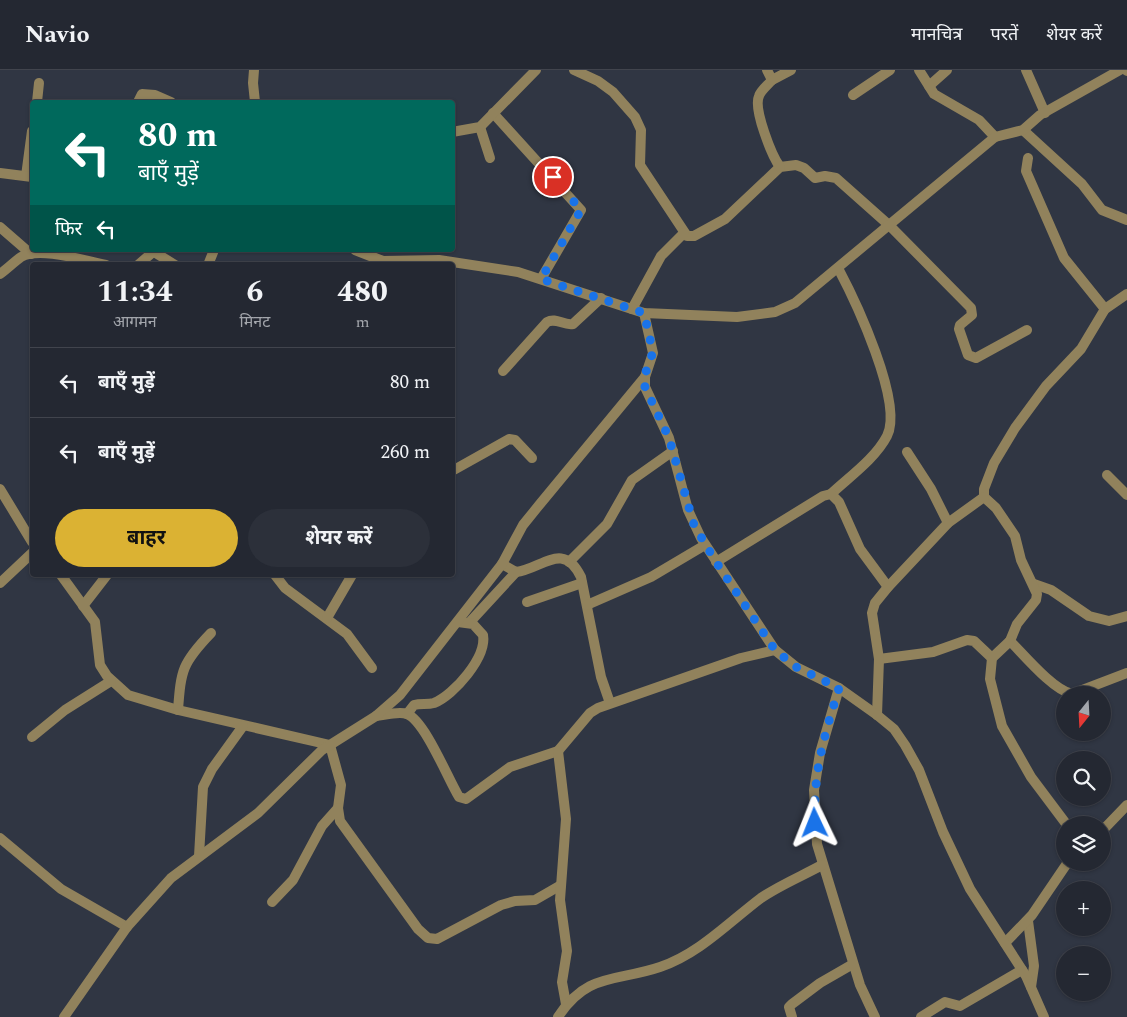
<!DOCTYPE html>
<html lang="hi">
<meta charset="utf-8">
<style>
:root{--surface:#242832;--page:#2c303a;--text:#f1f3f6;--muted:#a3a6ac;--line:#41444d;--accent:#dbb233}
body{margin:0;font-family:Spectral,"Noto Sans Devanagari",serif;background:var(--page);color:var(--text);height:100vh;display:flex;flex-direction:column;font-size:19px;white-space:nowrap}
*{box-sizing:border-box;margin:0}
p{font-size:16px;color:var(--muted)}
.icon{flex:none;width:28px;height:28px;fill:none;stroke:currentColor;stroke-width:2;stroke-linecap:round;stroke-linejoin:round}
.map{position:relative;flex:1;overflow:hidden}
.details{position:absolute;left:30px;top:192px;width:425px;height:315px;display:flex;flex-direction:column;background:var(--surface);border-radius:5px;box-shadow:0 1px 4px #0004,0 0 0 1px var(--line)}
.details>*{flex:none}
.hud{position:absolute;left:30px;top:30px;width:425px;height:152px;border-radius:5px;box-shadow:0 1px 4px #0004,0 0 0 1px var(--line);background:#00695c;color:#fff;overflow:hidden}
.needle{width:32px;rotate:198deg}
.buttons{position:absolute;left:1056px;top:616px;display:grid;gap:10px}
.buttons a{display:grid;place-items:center;width:55px;height:55px;border-radius:50%;background:var(--surface);box-shadow:0 1px 4px #0004,0 0 0 1px var(--line);font-size:25px}
.pin{position:absolute;display:grid;place-items:center;width:42px;height:42px;color:#fff;margin:-21px;border:2px solid #fff;border-radius:50%;box-shadow:0 1px 5px #0007}
.me{position:absolute;width:55px;margin:-28px;rotate:358deg;stroke-linejoin:round;filter:drop-shadow(0 0 4px #0008)}
.turn{display:flex;align-items:center;gap:18px;height:105px;padding:0 25px;font-size:22px}
.turn .icon{width:65px;height:65px;stroke-width:2.5}
.turn b{display:block;font-size:35px;line-height:42px}
.then{display:flex;align-items:center;height:48px;padding:0 25px;background:#0003;gap:10px;font-size:19px}
.eta{display:flex;justify-content:space-evenly;align-items:center;height:85px;text-align:center}
.eta b{font-size:30px;font-weight:700;line-height:35px}
.action{display:flex;gap:10px;margin-top:auto;padding:10px 25px}
.action a{flex:1;height:58px;border-radius:30px;background:var(--accent);color:#111;font-size:20px;font-weight:700;line-height:58px;text-align:center}
.action a+a{background:var(--page);color:var(--text)}
ul{padding:0;list-style:none}
li{display:flex;align-items:center;gap:15px;height:70px;padding:0 25px;border-top:1px solid var(--line)}
li div{flex:1}
li b{display:block;font-size:19px}
li em{font-style:normal}
header{display:flex;align-items:center;gap:30px;box-sizing:border-box;height:70px;padding:0 25px;background:var(--surface);border-bottom:1px solid var(--line)}
header strong{font-size:24px}
nav{display:flex;gap:28px;margin-inline-start:auto;font-size:18px}
.map>svg:first-child{display:block}
.lines{fill:none;stroke-linecap:round;stroke-linejoin:round}
.minor{stroke:#91825c;stroke-width:10}
.tertiary{stroke:#91825c;stroke-width:10}
.route{stroke:#1a73e8;stroke-width:9;stroke-dasharray:0 16.2}
</style>
<header>
<strong>Navio</strong>
<nav><a>मानचित्र</a><a>परतें</a><a>शेयर करें</a></nav>
</header>
<div class="map">
<svg width="1127" height="947" viewBox="0 0 1127 947">
<rect width="100%" height="100%" fill="#303643"/>
<g class="lines">
<!-- minor -->
<g class="minor">
<path d="M 254,0 L 253,13 L 255,32"/>
<path d="M 574,0 L 598,11 L 613,22 L 635,47 L 641,60 L 640,95 L 687,166 L 694,166 L 725,149 L 780,97 L 796,95 L 804,98 L 815,108 L 825,106 L 836,108 L 890,156 L 971,238 L 972,245 L 960,255 L 959,259 L 968,285 L 976,288 L 1027,260"/>
<path d="M 767,0 L 772,10 C 768,15 761,20 759,26 C 753,39 772,86 780,97"/>
<path d="M 1026,0 L 1045,43"/>
<path d="M 1126,0 L 1127,1"/>
<path d="M 772,10 L 791,0"/>
<path d="M 929,16 L 947,0"/>
<path d="M 853,25 L 890,0"/>
<path d="M 37,32 L 39,13"/>
<path d="M 138,32 L 142,24 L 155,25 L 171,32"/>
<path d="M 493,43 L 581,140 L 541,209"/>
<path d="M 480,57 L 490,88"/>
<path d="M 452,62 L 480,57 L 536,0"/>
<path d="M 1028,88 L 1026,101 L 1064,188 L 1105,239"/>
<path d="M 26,106 L 32,61"/>
<path d="M 0,157 L 31,184"/>
<path d="M 151,180 L 175,195"/>
<path d="M 138,195 L 153,182"/>
<path d="M 208,195 L 214,180"/>
<path d="M 0,204 C 7,199 14,192 21,187 C 40,176 85,191 106,195"/>
<path d="M 632,239 L 661,186 L 684,163"/>
<path d="M 503,301 L 547,252 C 556,247 564,256 573,254 L 601,228"/>
<path d="M 907,382 L 931,419 L 948,453"/>
<path d="M 452,401 L 509,369 L 515,370 L 532,388"/>
<path d="M 1107,405 L 1127,425"/>
<path d="M 0,419 L 32,472"/>
<path d="M 831,424 C 849,407 875,389 887,366 C 904,333 855,230 838,198"/>
<path d="M 569,492 L 607,454 L 632,410 L 673,381"/>
<path d="M 716,492 L 823,426 L 831,424 L 839,432 L 860,479 L 888,517"/>
<path d="M 502,494 L 516,502 C 542,499 563,470 581,507 L 601,607 L 610,633"/>
<path d="M 61,505 L 95,552 L 100,595 L 107,606 L 128,625 L 178,640 L 330,675 L 341,715 L 338,738 L 340,751 L 418,859 L 428,868 L 437,869 L 501,835 L 515,831 L 535,830 L 561,815"/>
<path d="M 275,505 L 285,518 L 347,564 L 372,598"/>
<path d="M 0,513 L 32,483"/>
<path d="M 1034,514 L 1051,520 L 1089,546 L 1109,551 L 1127,546"/>
<path d="M 527,532 L 582,513"/>
<path d="M 587,535 L 651,507 L 705,475"/>
<path d="M 83,536 L 107,505"/>
<path d="M 327,548 L 352,505"/>
<path d="M 469,553 L 516,502"/>
<path d="M 1010,571 L 1017,554 L 1036,530 L 1037,524 L 1021,490 L 1015,466 L 996,438 L 984,427 L 984,419 L 994,393 L 1015,358 L 1046,316 L 1081,279 L 1105,239 L 1127,224"/>
<path d="M 879,589 L 933,582 L 967,570 L 974,571 L 992,588"/>
<path d="M 178,640 C 181,600 182,593 211,563"/>
<path d="M 407,644 L 414,635 C 421,633 427,635 434,633 C 454,625 487,587 483,565 L 473,554 L 458,552"/>
<path d="M 877,645 L 879,589 L 872,543 L 875,533 L 888,517 L 948,453 L 984,427"/>
<path d="M 376,646 C 385,645 399,641 407,644 C 425,651 448,709 459,727 L 466,729 L 510,697 L 558,681 L 590,643 L 598,638 L 741,588 L 775,580"/>
<path d="M 32,667 L 65,640 L 111,611"/>
<path d="M 558,681 L 566,749 L 560,830 L 567,881 L 562,912 L 566,934"/>
<path d="M 1067,755 L 1031,707 L 1002,656 L 990,609 L 992,588 L 1010,571 C 1024,585 1053,620 1072,624 L 1127,603"/>
<path d="M 1102,761 L 1127,735"/>
<path d="M 0,768 L 61,819 L 127,857"/>
<path d="M 199,786 L 203,717 L 212,699 L 243,656"/>
<path d="M 272,832 L 293,810 L 322,756 L 338,738"/>
<path d="M 1028,851 L 1034,896 L 1031,917"/>
<path d="M 1005,873 L 1032,845 L 1068,792"/>
<path d="M 64,947 L 127,857 L 171,808 L 258,743 L 322,680 L 376,646 L 400,625 L 502,494 L 523,455 L 540,434 L 645,307"/>
<path d="M 792,947 L 789,937 L 792,934 L 820,913 L 853,894"/>
<path d="M 921,947 L 945,932 L 960,936 L 1022,900"/>
</g>
<!-- tertiary -->
<g class="tertiary">
<path d="M 919,0 L 934,24 L 979,50 L 995,67"/>
<path d="M 1023,60 L 1082,114 L 1102,140 L 1127,150"/>
<path d="M 0,103 L 32,107"/>
<path d="M 355,180 L 383,191 L 439,190 L 518,202 L 644,243 L 737,247 L 775,242 L 795,233 L 995,67 L 1023,60 L 1040,45 L 1120,0"/>
<path d="M 644,243 L 653,283 L 645,307 L 645,317 L 669,368 L 688,440 L 701,468 L 775,580 L 796,597 L 839,618 L 877,645 L 894,659 L 905,675 L 919,700 L 943,762 L 970,819 L 1026,906 L 1044,947"/>
<path d="M 839,618 L 820,683 L 814,720 L 817,774 L 860,915 L 875,947"/>
<path d="M 558,947 C 587,902 616,912 660,897 C 699,884 729,852 761,828 C 780,815 802,806 822,795"/>
</g>
</g>
<g class="lines">
<!-- route -->
<path class="route" d="M 553,107 L 581,140 L 541,209 L 644,243 L 653,282 L 644,307 L 645,317 L 669,368 L 694,455 L 716,492 L 775,580 L 796,597 L 839,618 C 824,667 813,702 815,753"/>
</g>
</svg>
<div class="buttons">
<a><svg class="needle" viewBox="-14 -14 28 28"><path d="M0-13l5 13h-10z" fill="#e53935"/><path d="M0 13l5-13h-10z" fill="#a3a6ac"/></svg></a>
<a><svg class="icon" aria-label="search" viewBox="0 0 24 24"><circle cx="10" cy="10" r="6"/><path d="M15 15l6 6"/></svg></a>
<a><svg class="icon" aria-label="layers" viewBox="0 0 24 24"><path d="M12 4l9 5-9 5-9-5zM3 14l9 5 9-5"/></svg></a>
<a>+</a>
<a>−</a>
</div>
<div class="pin" style="left:553px;top:107px;background:#d93025"><svg class="icon" aria-label="arrive" viewBox="0 0 24 24"><path d="M6 21V4h12l-3 4 3 4H6"/></svg></div>
<svg class="me" style="left:815px;top:753px" viewBox="-20 -20 40 40"><path d="M0-17L14 15 0 8-14 15z" fill="#1a73e8" stroke="#fff" stroke-width="4"/></svg>
<div class="hud">
<div class="turn"><svg class="icon" aria-label="left" viewBox="0 0 24 24"><path d="M17 20v-9H6M10 6l-5 5 5 5"/></svg><div><b>80 m</b>बाएँ मुड़ें</div></div>
<div class="then">फिर<svg class="icon" aria-label="left" viewBox="0 0 24 24"><path d="M17 20v-9H6M10 6l-5 5 5 5"/></svg></div>
</div>
<section class="details">
<div class="eta">
<div><b>11:34</b><p>आगमन</p></div>
<div><b>6</b><p>मिनट</p></div>
<div><b>480</b><p>m</p></div>
</div>
<ul>
<li><svg class="icon" aria-label="left" viewBox="0 0 24 24"><path d="M17 20v-9H6M10 6l-5 5 5 5"/></svg><div><b>बाएँ मुड़ें</b></div><em>80 m</em></li>
<li><svg class="icon" aria-label="left" viewBox="0 0 24 24"><path d="M17 20v-9H6M10 6l-5 5 5 5"/></svg><div><b>बाएँ मुड़ें</b></div><em>260 m</em></li>
</ul>
<div class="action"><a>बाहर</a><a>शेयर करें</a></div>
</section>
</div>
